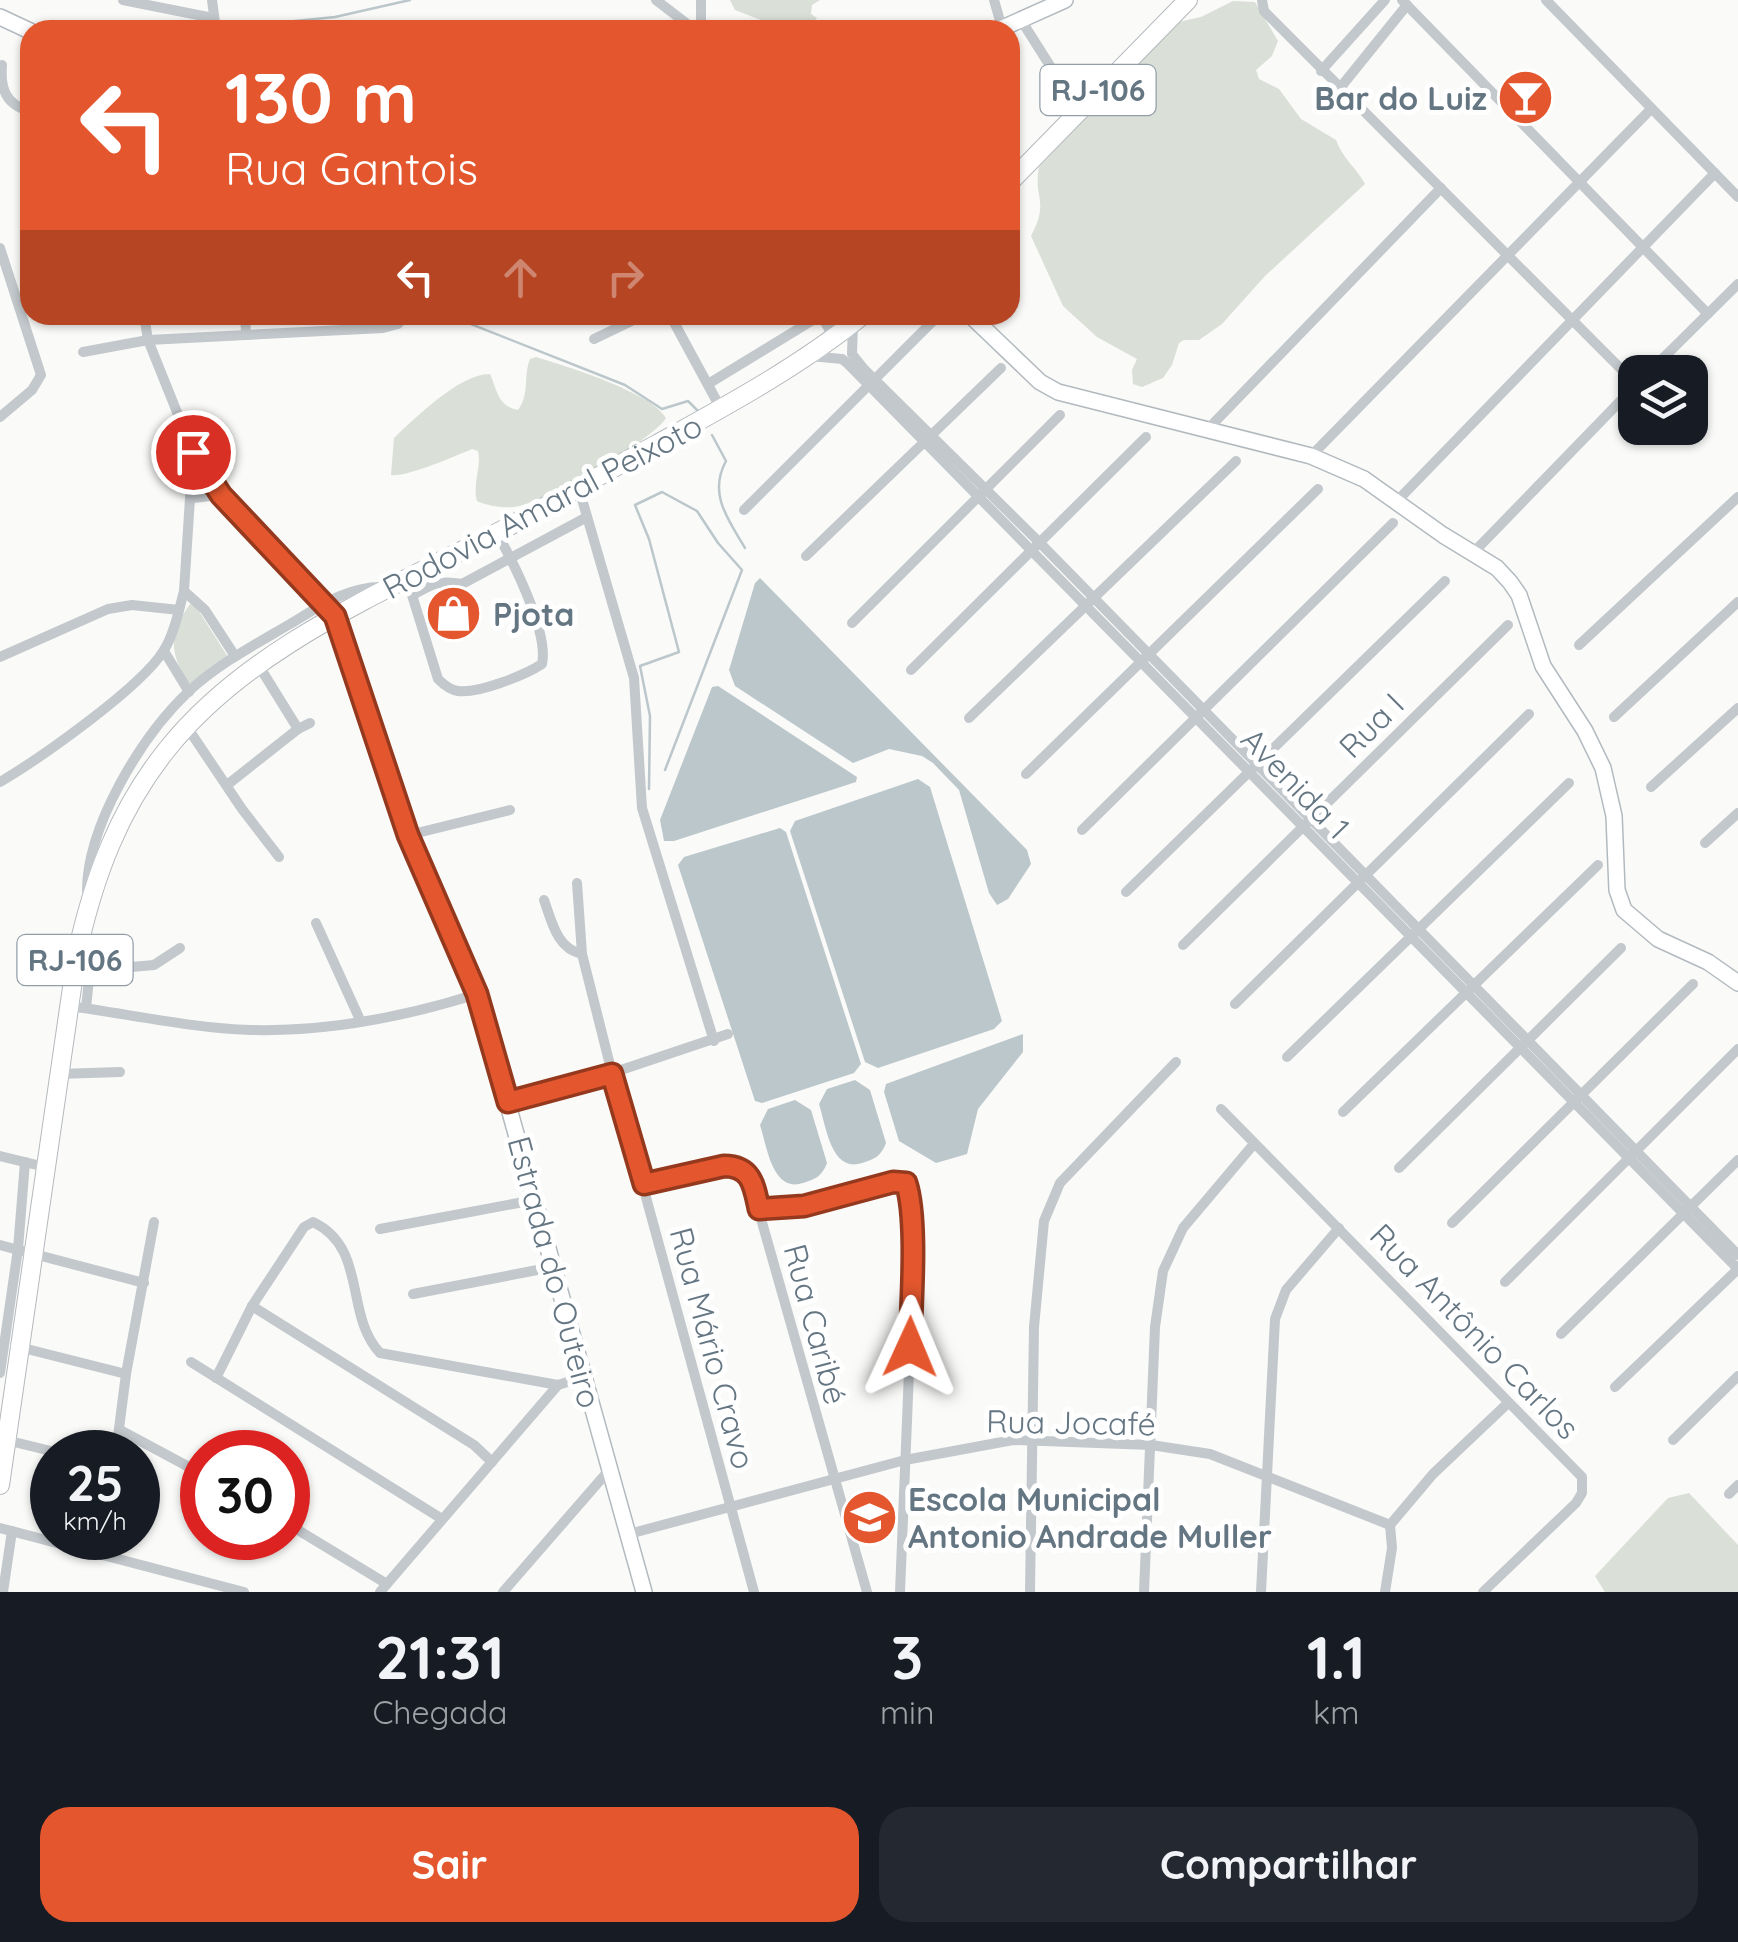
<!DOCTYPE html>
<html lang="pt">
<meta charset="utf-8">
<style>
:root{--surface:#171b24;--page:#242831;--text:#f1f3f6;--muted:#9ea1a6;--accent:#e4572e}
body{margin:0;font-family:Quicksand,sans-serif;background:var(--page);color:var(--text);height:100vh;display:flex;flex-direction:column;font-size:38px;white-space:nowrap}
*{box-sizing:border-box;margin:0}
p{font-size:32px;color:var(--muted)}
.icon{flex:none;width:55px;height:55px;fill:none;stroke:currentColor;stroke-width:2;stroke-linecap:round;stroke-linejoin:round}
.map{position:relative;height:1592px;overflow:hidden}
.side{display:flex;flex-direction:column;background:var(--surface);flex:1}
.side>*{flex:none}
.hud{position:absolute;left:20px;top:20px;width:1000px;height:305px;border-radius:30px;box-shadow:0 2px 8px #0004;background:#e4572e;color:#fff;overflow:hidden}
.fabs{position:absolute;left:1618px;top:355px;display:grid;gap:20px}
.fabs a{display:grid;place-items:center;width:90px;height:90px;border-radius:20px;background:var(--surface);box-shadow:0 2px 8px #0004;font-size:50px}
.speed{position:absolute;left:30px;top:1430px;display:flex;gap:20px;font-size:50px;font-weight:700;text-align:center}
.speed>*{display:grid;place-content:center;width:130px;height:130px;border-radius:50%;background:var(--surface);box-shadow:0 2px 8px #0004;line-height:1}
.speed small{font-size:25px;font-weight:400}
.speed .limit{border:15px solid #d22;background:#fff;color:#111}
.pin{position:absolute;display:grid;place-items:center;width:85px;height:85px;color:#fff;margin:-42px;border:5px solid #fff;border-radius:50%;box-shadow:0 2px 10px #0007}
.me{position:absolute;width:110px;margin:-55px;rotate:1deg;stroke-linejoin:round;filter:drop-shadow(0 0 8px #0008)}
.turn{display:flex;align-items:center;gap:35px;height:210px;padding:0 40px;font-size:45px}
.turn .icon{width:130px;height:130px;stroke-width:2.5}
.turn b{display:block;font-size:70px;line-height:85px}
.lanes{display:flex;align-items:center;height:95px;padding:0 40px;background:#0003;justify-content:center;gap:50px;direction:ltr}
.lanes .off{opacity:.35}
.eta{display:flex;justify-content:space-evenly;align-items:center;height:170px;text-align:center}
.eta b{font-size:60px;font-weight:700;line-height:70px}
.cta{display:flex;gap:20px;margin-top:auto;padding:20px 40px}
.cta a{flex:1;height:115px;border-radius:30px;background:var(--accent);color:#fff;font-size:40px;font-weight:700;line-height:115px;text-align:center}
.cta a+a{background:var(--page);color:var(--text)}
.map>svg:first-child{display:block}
.green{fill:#dadfd7}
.water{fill:#bbc7cb}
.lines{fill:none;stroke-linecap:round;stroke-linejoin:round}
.stream{stroke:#bbc7cb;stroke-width:2.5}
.secondary-casing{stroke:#b3babf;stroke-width:18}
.highway-casing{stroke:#b4b9bd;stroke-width:20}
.street{stroke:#c3c8cc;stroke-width:10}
.secondary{stroke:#fff;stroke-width:15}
.highway{stroke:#fff;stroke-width:18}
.route-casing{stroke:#94391e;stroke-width:25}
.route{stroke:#e4572e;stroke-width:18}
.labels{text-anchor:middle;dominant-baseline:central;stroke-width:10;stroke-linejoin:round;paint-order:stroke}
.shield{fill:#fff;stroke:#939fa8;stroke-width:2.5}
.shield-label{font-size:30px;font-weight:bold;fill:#657683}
.poi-label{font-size:32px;font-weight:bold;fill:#657683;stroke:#fff;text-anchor:start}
.street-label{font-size:32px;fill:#657683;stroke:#fff}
</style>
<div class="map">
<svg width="1738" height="1592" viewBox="0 0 1738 1592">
<rect width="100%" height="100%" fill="#fafaf8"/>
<!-- green -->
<g class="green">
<path d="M 730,0 L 820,0 L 812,5 L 811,14 L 817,18 L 808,30 L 786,30 L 735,10 Z"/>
<path d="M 1233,1 L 1255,2 L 1278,41 L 1272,56 L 1256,70 L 1259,79 L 1279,89 L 1301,119 L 1336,140 C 1342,158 1356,167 1365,184 L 1265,276 L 1222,324 L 1199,340 L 1184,340 L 1179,343 L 1172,365 L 1163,378 L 1142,387 L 1133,384 L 1132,370 L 1137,359 L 1097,337 L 1063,306 L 1031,236 C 1050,200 1033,199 1039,167 L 1178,22 L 1201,17 Z"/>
<path d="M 536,357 C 566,366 651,392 666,418 C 652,441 542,504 514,507 C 502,508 488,506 477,501 C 472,484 482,467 478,451 L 472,449 C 456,456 404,478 391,475 L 394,438 C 415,418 461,373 490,374 C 497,389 497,406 518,410 C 530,394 523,377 530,359 Z"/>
<path d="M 190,604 L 195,605 L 228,657 L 195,683 L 187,683 C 170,651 168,635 190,604 Z"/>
<path d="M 1689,1493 L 1738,1545 L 1738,1592 L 1605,1592 L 1595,1576 L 1668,1498 Z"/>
</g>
<!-- water -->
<g class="water">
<path d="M 760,578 L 1027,850 L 1031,864 L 1008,899 L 997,905 L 989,893 L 959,790 L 933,763 L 922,756 L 889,749 L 853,763 L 735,686 L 729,670 L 755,583 Z"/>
<path d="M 718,686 L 857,777 L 856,782 L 674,841 L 664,841 L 660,820 L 712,687 Z"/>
<path d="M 918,779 L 930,787 L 1002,1021 L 994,1029 L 878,1068 L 865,1062 L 790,831 L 795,821 Z"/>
<path d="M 780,828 L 786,832 L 861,1064 L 854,1073 L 762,1103 L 755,1101 L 678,865 L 684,857 Z"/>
<path d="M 1023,1034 L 1023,1052 L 978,1109 L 967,1154 L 936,1163 L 899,1141 L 884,1092 L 886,1084 Z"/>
<path d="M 855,1080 L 870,1090 L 886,1143 C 881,1156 875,1159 862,1163 C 831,1173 826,1126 819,1104 L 827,1089 Z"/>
<path d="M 795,1100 L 811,1110 L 827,1163 C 822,1176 816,1179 803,1183 C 772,1193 767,1146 760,1125 L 768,1109 Z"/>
</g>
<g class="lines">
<!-- stream -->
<g class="stream">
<path d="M 274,30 L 285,22 L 335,17 L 410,0"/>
<path d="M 448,315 L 625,385 L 662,409 L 688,401 L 700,413"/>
<path d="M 712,435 L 726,461 C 708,494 728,519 745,548"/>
<path d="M 649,789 L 650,716 L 640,666 L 679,652 L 649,539 L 635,505 L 662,492 L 697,511 L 718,543 L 742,570 L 665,770"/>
</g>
<defs>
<g id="secondary">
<path d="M 0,17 L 30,31"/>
<path d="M 998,30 L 1065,0"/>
<path d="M 970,315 L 1040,382 L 1058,392 L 1311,456 L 1364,479 L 1443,535 L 1497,568 L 1510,582 L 1519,595 L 1543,666 L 1585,731 L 1603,768 L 1614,816 L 1617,890 L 1624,910 L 1658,939 L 1708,962 L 1738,983"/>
<path d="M 335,617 L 409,835 L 477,994 L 644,1592"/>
</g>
<g id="highway">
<path d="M 1010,182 L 1188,0"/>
<path d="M 0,1485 L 77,953 C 94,877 119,808 169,747 C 247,651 370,598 477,543 C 539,512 597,476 657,444 C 728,405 800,366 863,315"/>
</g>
</defs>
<!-- secondary casing -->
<use href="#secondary" class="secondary-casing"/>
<!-- highway casing -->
<use href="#highway" class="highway-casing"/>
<!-- street -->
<g class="street">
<path d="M 123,0 L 213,18"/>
<path d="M 212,0 L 216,30"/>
<path d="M 656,0 L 695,30"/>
<path d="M 994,0 L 1002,28"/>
<path d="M 1262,0 L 1264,11 L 1635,383"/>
<path d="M 1402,0 L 1708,314"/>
<path d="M 1546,0 L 1738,197"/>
<path d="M 1021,20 L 1078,110"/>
<path d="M 701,30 L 701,0"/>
<path d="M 2,65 C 0,89 6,105 30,111"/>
<path d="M 1321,71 L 1385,0"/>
<path d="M 1340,88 L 1407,5"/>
<path d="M 0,248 L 41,375 L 32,390 L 0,417"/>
<path d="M 245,315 L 246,333"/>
<path d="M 670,315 L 721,409"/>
<path d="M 853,324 L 852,354 L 864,369 L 1041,544 L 1738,1255"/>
<path d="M 594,339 L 644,315"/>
<path d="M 83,352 L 148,340 L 383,328 L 398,324 L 406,315"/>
<path d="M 810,356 L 842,359 L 847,363 L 1738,1269"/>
<path d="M 1649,372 L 1738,284"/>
<path d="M 708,384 L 821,315 L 834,338"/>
<path d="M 1681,428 L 1687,434"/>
<path d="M 1207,430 L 1441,188"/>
<path d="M 193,452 L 221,495 L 335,617"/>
<path d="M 1311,456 L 1651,109"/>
<path d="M 579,489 L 634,678 L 642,808 L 714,1041"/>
<path d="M 192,498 L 221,495"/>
<path d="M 1397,501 L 1715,173"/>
<path d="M 744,510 L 935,319"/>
<path d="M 1473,553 L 1635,386"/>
<path d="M 806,556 L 1001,368"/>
<path d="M 407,579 L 438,679 C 443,684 450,690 458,691 C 478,694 525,675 542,664 C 549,632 513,562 497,533"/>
<path d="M 184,591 L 205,610 L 235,656"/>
<path d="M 413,595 C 434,583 439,580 462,584 L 587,517"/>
<path d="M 852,623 L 1060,415"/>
<path d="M 1579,645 L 1738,497"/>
<path d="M 164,651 L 189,692"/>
<path d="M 0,657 L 108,609 L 132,605 L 179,610"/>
<path d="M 259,666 L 298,729"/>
<path d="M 911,670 L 1146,437"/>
<path d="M 1614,717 L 1738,602"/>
<path d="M 969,718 L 1236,461"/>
<path d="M 187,727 L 242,809 L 279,857"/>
<path d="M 1026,774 L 1318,489"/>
<path d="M 0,782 C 39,759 142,687 164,650 C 174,634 179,610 184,591 L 193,452 L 148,340 L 144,315"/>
<path d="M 227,785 L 298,729 L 310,723"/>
<path d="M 1651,787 L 1738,708"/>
<path d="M 1082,830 L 1393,523"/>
<path d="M 409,835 L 510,810"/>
<path d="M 1705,843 L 1738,813"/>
<path d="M 577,883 L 582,954 L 612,1073 L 754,1592"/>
<path d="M 1126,892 L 1445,581"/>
<path d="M 87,893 C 86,827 141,737 188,692 C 218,664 256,644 290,624 C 319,607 346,587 381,587"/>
<path d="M 544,900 C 552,922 557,949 582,954"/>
<path d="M 316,923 L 361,1022"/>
<path d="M 1183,945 L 1508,625"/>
<path d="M 1235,1004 L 1529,714"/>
<path d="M 69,1006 C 129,1014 190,1028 251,1030 C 328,1032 404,1017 477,994"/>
<path d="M 86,1008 L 89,979 L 97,970 L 154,965 L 180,948"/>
<path d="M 1287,1057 L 1569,783"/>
<path d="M 59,1074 L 120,1072"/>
<path d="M 508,1102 L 612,1073 L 728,1034"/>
<path d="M 1221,1109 L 1582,1477 L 1582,1493 L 1576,1503 L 1483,1592"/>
<path d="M 1343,1112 L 1598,865"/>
<path d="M 0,1156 L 45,1167"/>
<path d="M 1399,1168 L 1621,948"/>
<path d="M 644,1185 L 724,1166 L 737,1166 L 748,1173 L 867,1592"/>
<path d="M 759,1209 L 804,1206 L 893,1182 L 906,1183 L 910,1195 L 910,1347 L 900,1592"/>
<path d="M 1452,1223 L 1693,984"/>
<path d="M 380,1229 L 534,1200"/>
<path d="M 0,1245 L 144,1283"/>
<path d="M 1505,1282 L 1738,1049"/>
<path d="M 413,1294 L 553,1267"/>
<path d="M 1561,1334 L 1738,1160"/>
<path d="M 15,1346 L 126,1374"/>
<path d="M 191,1362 L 442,1519"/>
<path d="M 0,1373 L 18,1249 L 25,1162"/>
<path d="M 216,1378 L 252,1306"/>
<path d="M 1615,1387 L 1738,1269"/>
<path d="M 120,1430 L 202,1474"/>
<path d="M 6,1440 L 55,1452"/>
<path d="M 1673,1440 L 1738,1376"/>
<path d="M 116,1452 L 126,1374 L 154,1222"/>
<path d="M 492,1462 L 474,1445 L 252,1306 L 304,1227 L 313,1222 C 368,1248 344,1315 380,1353 L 558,1385 L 583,1377"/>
<path d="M 1729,1494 L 1738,1485"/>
<path d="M 288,1524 L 387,1584"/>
<path d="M 0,1528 L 244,1592"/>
<path d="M 629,1534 L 905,1460 L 1013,1440 L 1151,1445 L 1210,1454 L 1390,1525"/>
<path d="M 101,1555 L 104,1538"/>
<path d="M 3,1592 L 12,1531"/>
<path d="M 380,1592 L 558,1385"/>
<path d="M 503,1592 L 610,1469"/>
<path d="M 1030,1592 L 1034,1327 L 1044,1221 L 1060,1183 L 1176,1062"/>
<path d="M 1144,1592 L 1155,1327 L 1163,1271 L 1183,1228 L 1253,1145"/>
<path d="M 1261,1592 L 1275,1319 L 1286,1290 L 1339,1228"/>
<path d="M 1385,1592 L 1392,1548 L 1390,1525 L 1433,1474 L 1508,1403"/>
</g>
<!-- secondary -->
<use href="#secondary" class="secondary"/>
<!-- highway -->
<use href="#highway" class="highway"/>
</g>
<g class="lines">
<defs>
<path id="route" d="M 193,452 L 221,495 L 335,616 L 408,835 L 477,994 L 508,1102 L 612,1074 L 644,1184 L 724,1166 C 752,1166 754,1186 759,1209 L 804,1206 L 893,1182 L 906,1183 C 918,1219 911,1306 910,1347"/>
</defs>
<!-- route casing -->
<use href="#route" class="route-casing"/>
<!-- route -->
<use href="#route" class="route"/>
</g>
<!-- icons -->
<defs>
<symbol id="bar-disc" viewBox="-11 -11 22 22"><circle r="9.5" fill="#e4572e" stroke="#fff"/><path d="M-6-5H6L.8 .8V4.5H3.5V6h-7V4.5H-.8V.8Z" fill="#fff"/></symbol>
<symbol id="shop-disc" viewBox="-11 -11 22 22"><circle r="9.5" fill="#e4572e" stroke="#fff"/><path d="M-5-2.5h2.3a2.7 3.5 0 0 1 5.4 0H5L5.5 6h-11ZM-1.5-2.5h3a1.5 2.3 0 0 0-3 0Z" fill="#fff"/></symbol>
<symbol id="school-disc" viewBox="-11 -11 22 22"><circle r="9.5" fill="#e4572e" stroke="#fff"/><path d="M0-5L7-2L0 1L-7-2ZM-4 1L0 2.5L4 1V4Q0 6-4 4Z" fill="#fff"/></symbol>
</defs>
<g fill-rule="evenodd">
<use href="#bar-disc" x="1494" y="66" width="63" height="63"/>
<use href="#shop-disc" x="422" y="582" width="63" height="63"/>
<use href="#school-disc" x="838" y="1486" width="63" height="63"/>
</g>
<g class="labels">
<!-- shield labels -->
<g class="shield">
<rect x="1040.5" y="65" width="115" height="50" rx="8"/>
<rect x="17.5" y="935" width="115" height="50" rx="8"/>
</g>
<g class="shield-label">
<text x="1098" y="90">RJ-106</text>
<text x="75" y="960">RJ-106</text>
</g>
<!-- poi labels -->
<g class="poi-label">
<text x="1487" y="98" text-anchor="end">Bar do Luiz</text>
<text x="493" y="614">Pjota</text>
<text x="908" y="1499">Escola Municipal<tspan x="908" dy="37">Antonio Andrade Muller</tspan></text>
</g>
<!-- street labels -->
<g class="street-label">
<text transform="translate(542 506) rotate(-28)">Rodovia Amaral Peixoto</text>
<text transform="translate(1371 725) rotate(-45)">Rua I</text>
<text transform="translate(1296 783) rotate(46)">Avenida 1</text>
<text transform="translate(555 1272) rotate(75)">Estrada do Outeiro</text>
<text transform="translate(816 1324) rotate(75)">Rua Caribé</text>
<text transform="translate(1475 1331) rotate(46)">Rua Antônio Carlos</text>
<text transform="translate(713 1348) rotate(75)">Rua Mário Cravo</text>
<text transform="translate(1071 1422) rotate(1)">Rua Jocafé</text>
</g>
</g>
</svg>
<div class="fabs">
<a><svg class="icon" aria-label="layers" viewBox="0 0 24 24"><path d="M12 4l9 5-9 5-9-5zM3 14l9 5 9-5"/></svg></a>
</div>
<div class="speed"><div>25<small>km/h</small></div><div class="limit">30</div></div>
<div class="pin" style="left:193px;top:452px;background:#d93025"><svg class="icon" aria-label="arrive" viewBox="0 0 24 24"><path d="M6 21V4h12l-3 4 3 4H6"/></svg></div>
<svg class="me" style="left:910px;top:1347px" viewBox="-20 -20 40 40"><path d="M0-17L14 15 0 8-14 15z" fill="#e4572e" stroke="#fff" stroke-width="4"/></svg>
<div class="hud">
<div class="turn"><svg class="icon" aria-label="left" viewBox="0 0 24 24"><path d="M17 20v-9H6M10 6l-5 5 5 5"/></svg><div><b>130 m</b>Rua Gantois</div></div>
<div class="lanes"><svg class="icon" aria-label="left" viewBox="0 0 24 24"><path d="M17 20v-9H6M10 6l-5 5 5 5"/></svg><svg class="icon off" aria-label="ahead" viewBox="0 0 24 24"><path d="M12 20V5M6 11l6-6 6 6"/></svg><svg class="icon off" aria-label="right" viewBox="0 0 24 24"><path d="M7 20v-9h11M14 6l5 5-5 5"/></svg></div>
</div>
</div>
<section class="side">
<div class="eta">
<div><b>21:31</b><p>Chegada</p></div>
<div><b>3</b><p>min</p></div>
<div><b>1.1</b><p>km</p></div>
</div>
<div class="cta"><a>Sair</a><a>Compartilhar</a></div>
</section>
